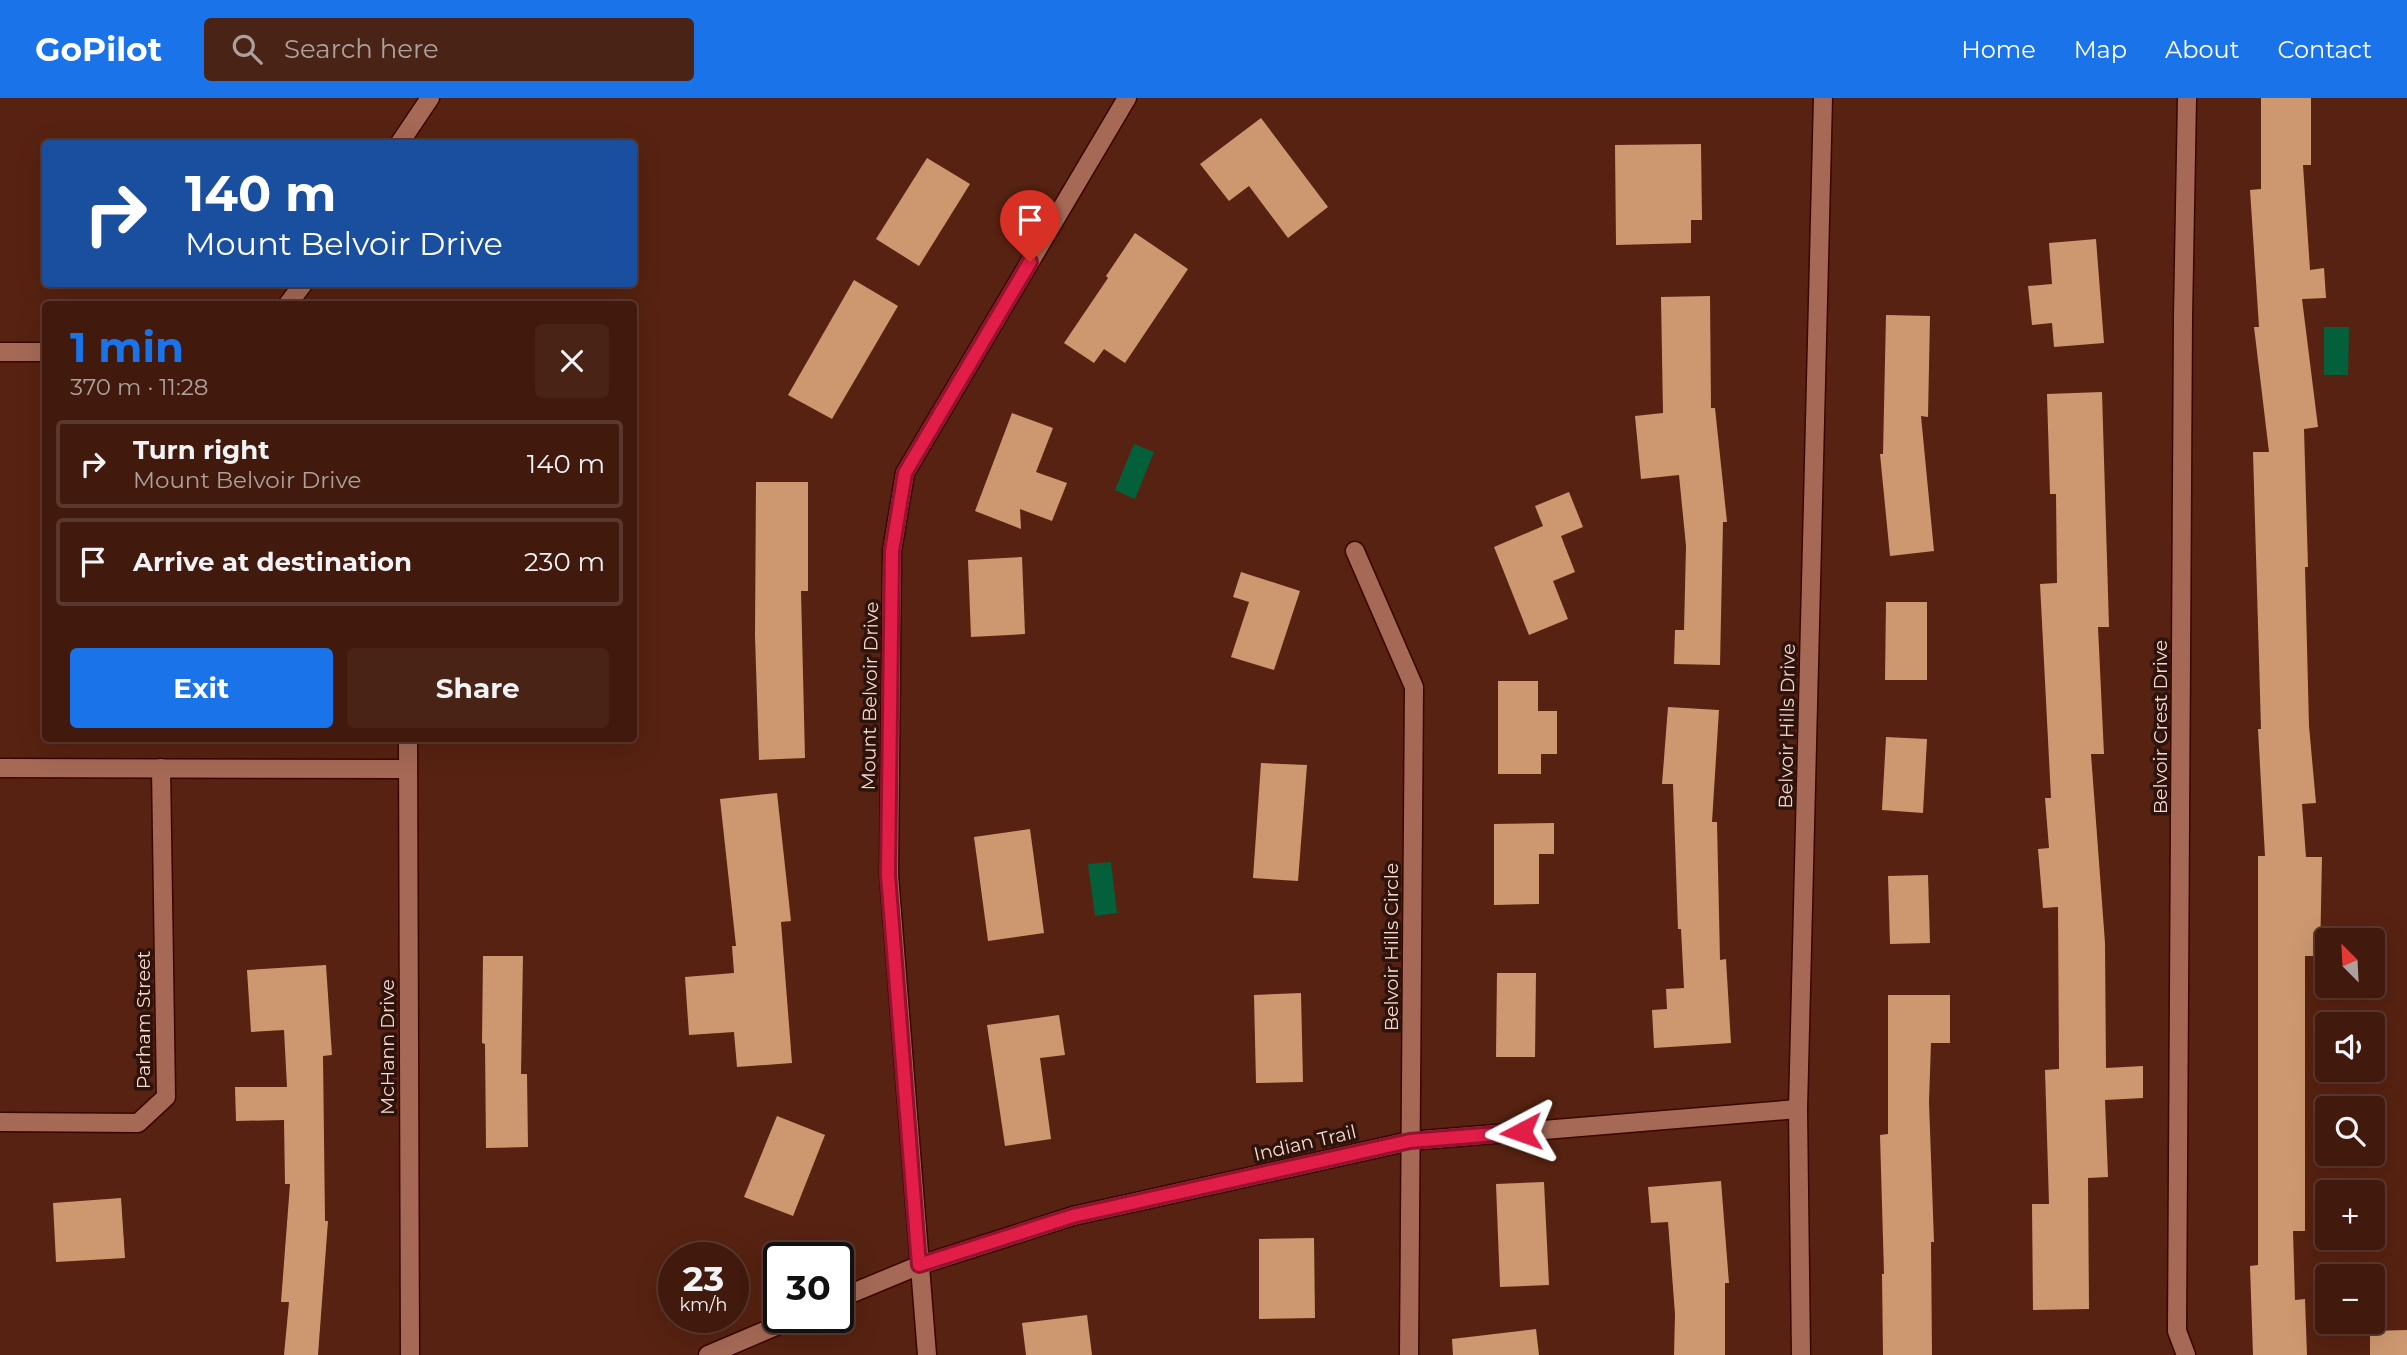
<!DOCTYPE html>
<meta charset="utf-8">
<style>
:root{--surface:#411a0d;--page:#482316;--text:#f1f3f6;--muted:#aea19d;--line:#5a382e;--accent:#1a73e8}
body{margin:0;font-family:Montserrat,sans-serif;background:var(--page);color:var(--text);height:100vh;display:flex;flex-direction:column;font-size:26px;white-space:nowrap}
*{box-sizing:border-box;margin:0}
p{font-size:23px;color:var(--muted)}
.icon{flex:none;width:38px;height:38px;fill:none;stroke:currentColor;stroke-width:2;stroke-linecap:round;stroke-linejoin:round}
.map{position:relative;flex:1;overflow:hidden}
.sheet{position:absolute;left:42px;top:203px;width:595px;height:441px;display:flex;flex-direction:column;background:var(--surface);border-radius:7px;box-shadow:0 7px 28px #0002,0 0 0 2px var(--line)}
.sheet>*{flex:none}
.top-card{position:absolute;left:42px;top:42px;width:595px;height:147px;border-radius:7px;box-shadow:0 7px 28px #0002,0 0 0 2px var(--line);background:#1a4fa0;color:#fff;overflow:hidden}
.needle{width:46px;rotate:336deg}
.fabs{position:absolute;left:2315px;top:830px;display:grid;gap:14px}
.fabs a{display:grid;place-items:center;width:70px;height:70px;border-radius:7px;background:var(--surface);box-shadow:0 7px 28px #0002,0 0 0 2px var(--line);font-size:35px}
.speed{position:absolute;left:658px;top:1144px;display:flex;gap:14px;font-size:35px;font-weight:700;text-align:center}
.speed>*{display:grid;place-content:center;width:91px;height:91px;border-radius:50%;background:var(--surface);box-shadow:0 7px 28px #0002,0 0 0 2px var(--line);line-height:1}
.speed small{font-size:18px;font-weight:400}
.speed .limit{border:4px solid #111;border-radius:10px;background:#fff;color:#111}
.pin{position:absolute;display:grid;place-items:center;width:60px;height:60px;color:#fff;margin:-72px -30px;border-radius:50% 50% 50% 0;rotate:-45deg;box-shadow:0 0 7px #0007}
.pin .icon{rotate:45deg}
.me{position:absolute;width:77px;margin:-38px;rotate:266deg;stroke-linejoin:round;filter:drop-shadow(0 0 5px #0008)}
.turn{display:flex;align-items:center;gap:24px;height:147px;padding:0 28px;font-size:32px}
.turn .icon{width:91px;height:91px;stroke-width:2.5}
.turn b{display:block;font-size:49px;line-height:60px}
.round{display:grid;place-items:center;flex:none;width:74px;height:74px;border-radius:7px;background:var(--page)}
.summary{display:flex;align-items:center;justify-content:space-between;height:119px;padding:0 28px}
h1{font-size:42px;font-weight:700;line-height:52px;color:var(--accent)}
.action{display:flex;gap:14px;margin-top:auto;padding:14px 28px}
.action a{flex:1;height:80px;border-radius:7px;background:var(--accent);color:#fff;font-size:28px;font-weight:700;line-height:80px;text-align:center}
.action a+a{background:var(--page);color:var(--text)}
ul{padding:0;list-style:none}
li{display:flex;align-items:center;gap:21px;height:88px;margin:0 14px 10px;padding:0 14px;border:4px solid var(--line);border-radius:7px}
li div{flex:1}
li b{display:block;font-size:26px}
li em{font-style:normal}
header{display:flex;align-items:center;gap:42px;box-sizing:border-box;height:98px;padding:0 35px;background:var(--accent);color:#fff}
header strong{font-size:33px}
nav{display:flex;gap:38px;margin-inline-start:auto;font-size:24px}
.search{width:490px;height:63px;background:var(--page);display:flex;align-items:center;gap:18px;box-sizing:border-box;padding:0 24px;border-radius:7px;color:var(--muted);font-size:26px}
.map>svg:first-child{display:block}
.water{fill:#03603a}
.building{fill:#cd9870}
.lines{fill:none;stroke-linecap:round;stroke-linejoin:round}
.minor-casing{stroke:#3a0600;stroke-width:21}
.minor{stroke:#a56956;stroke-width:18}
.route-casing{stroke:#92132f;stroke-width:18}
.route{stroke:#e11d48;stroke-width:12}
.labels{text-anchor:middle;dominant-baseline:central;stroke-width:7;stroke-linejoin:round;paint-order:stroke}
.street-label{font-size:19px;fill:#fad7cc;stroke:#2c140d}
</style>
<header>
<strong>GoPilot</strong>
<div class="search"><svg class="icon" aria-label="search" viewBox="0 0 24 24"><circle cx="10" cy="10" r="6"/><path d="M15 15l6 6"/></svg>Search here</div>
<nav><a>Home</a><a>Map</a><a>About</a><a>Contact</a></nav>
</header>
<div class="map">
<svg width="2407" height="1257" viewBox="0 0 2407 1257">
<rect width="100%" height="100%" fill="#572211"/>
<!-- water -->
<g class="water">
<path d="M 2324,229 L 2349,229 L 2348,277 L 2324,277 Z"/>
<path d="M 1134,346 L 1154,354 L 1135,401 L 1115,392 Z"/>
<path d="M 1111,764 L 1117,815 L 1095,818 L 1088,766 Z"/>
</g>
<!-- building -->
<g class="building">
<path d="M 2261,0 L 2311,0 L 2311,67 L 2303,67 L 2310,172 L 2324,170 L 2326,200 L 2302,201 L 2318,329 L 2304,331 L 2308,469 L 2305,469 L 2309,628 L 2316,705 L 2302,706 L 2306,759 L 2322,759 L 2320,858 L 2305,858 L 2305,1133 L 2293,1133 L 2295,1202 L 2305,1201 L 2307,1257 L 2253,1257 L 2250,1168 L 2258,1167 L 2258,758 L 2265,758 L 2258,631 L 2261,631 L 2253,354 L 2269,354 L 2254,229 L 2259,229 L 2250,92 L 2261,91 Z"/>
<path d="M 1261,20 L 1328,109 L 1288,140 L 1249,88 L 1229,103 L 1200,66 Z"/>
<path d="M 1701,46 L 1702,122 L 1691,122 L 1691,145 L 1616,147 L 1615,47 Z"/>
<path d="M 927,60 L 970,86 L 919,168 L 876,141 Z"/>
<path d="M 1135,135 L 1188,171 L 1125,265 L 1104,251 L 1094,265 L 1064,245 L 1108,180 L 1106,178 Z"/>
<path d="M 2096,141 L 2104,245 L 2054,249 L 2052,225 L 2032,227 L 2028,188 L 2052,186 L 2049,145 Z"/>
<path d="M 854,182 L 898,208 L 832,321 L 788,297 Z"/>
<path d="M 1710,198 L 1711,310 L 1715,310 L 1727,424 L 1723,424 L 1720,567 L 1674,566 L 1675,532 L 1684,532 L 1686,448 L 1679,377 L 1641,381 L 1635,318 L 1663,315 L 1661,199 Z"/>
<path d="M 1886,217 L 1930,218 L 1928,319 L 1921,318 L 1934,453 L 1890,458 L 1880,356 L 1883,356 Z"/>
<path d="M 2102,294 L 2109,529 L 2098,529 L 2104,656 L 2091,656 L 2105,845 L 2106,970 L 2143,968 L 2143,1000 L 2105,1002 L 2108,1079 L 2088,1080 L 2089,1211 L 2033,1212 L 2032,1106 L 2049,1106 L 2045,972 L 2059,971 L 2058,809 L 2043,810 L 2038,751 L 2049,750 L 2045,700 L 2051,700 L 2040,486 L 2057,485 L 2056,396 L 2050,396 L 2047,296 Z"/>
<path d="M 1012,315 L 1053,330 L 1036,374 L 1067,385 L 1052,423 L 1020,411 L 1021,431 L 975,413 Z"/>
<path d="M 756,384 L 808,384 L 808,493 L 801,493 L 805,660 L 759,662 L 755,538 Z"/>
<path d="M 1569,394 L 1583,429 L 1561,438 L 1575,474 L 1553,483 L 1568,521 L 1529,537 L 1494,449 L 1543,428 L 1535,408 Z"/>
<path d="M 1022,459 L 1025,536 L 971,539 L 968,462 Z"/>
<path d="M 1241,474 L 1300,493 L 1274,572 L 1231,559 L 1249,504 L 1233,499 Z"/>
<path d="M 1886,504 L 1927,504 L 1927,582 L 1885,582 Z"/>
<path d="M 1498,583 L 1538,583 L 1538,613 L 1557,613 L 1557,656 L 1541,656 L 1541,676 L 1498,676 Z"/>
<path d="M 1668,609 L 1719,612 L 1712,724 L 1717,724 L 1720,862 L 1726,861 L 1731,945 L 1654,950 L 1652,912 L 1667,911 L 1666,891 L 1684,890 L 1681,831 L 1678,831 L 1673,686 L 1662,686 Z"/>
<path d="M 1886,639 L 1927,641 L 1923,715 L 1882,712 Z"/>
<path d="M 1261,665 L 1307,667 L 1298,783 L 1253,780 Z"/>
<path d="M 777,695 L 791,823 L 781,824 L 792,965 L 737,969 L 734,934 L 689,937 L 685,879 L 734,875 L 732,848 L 736,848 L 720,701 Z"/>
<path d="M 1554,725 L 1554,756 L 1539,756 L 1539,806 L 1494,807 L 1494,726 Z"/>
<path d="M 1030,731 L 1044,835 L 988,843 L 974,739 Z"/>
<path d="M 1928,777 L 1930,845 L 1890,846 L 1888,778 Z"/>
<path d="M 483,858 L 523,858 L 521,976 L 527,976 L 528,1049 L 486,1050 L 485,946 L 482,945 Z"/>
<path d="M 326,867 L 332,957 L 323,958 L 325,1123 L 328,1123 L 318,1257 L 284,1257 L 289,1204 L 281,1204 L 290,1086 L 285,1086 L 284,1022 L 236,1023 L 235,989 L 287,989 L 284,932 L 251,934 L 247,872 Z"/>
<path d="M 1497,875 L 1536,875 L 1535,959 L 1496,959 Z"/>
<path d="M 1301,895 L 1303,984 L 1256,985 L 1254,897 Z"/>
<path d="M 1888,897 L 1950,897 L 1950,945 L 1931,945 L 1929,1004 L 1934,1144 L 1931,1144 L 1932,1257 L 1883,1257 L 1882,1176 L 1884,1176 L 1880,1037 L 1888,1036 Z"/>
<path d="M 1059,917 L 1065,957 L 1040,960 L 1051,1041 L 1005,1048 L 987,927 Z"/>
<path d="M 777,1018 L 825,1037 L 793,1118 L 744,1099 Z"/>
<path d="M 1721,1083 L 1729,1185 L 1725,1185 L 1725,1257 L 1674,1257 L 1675,1216 L 1668,1124 L 1651,1125 L 1648,1089 Z"/>
<path d="M 1544,1084 L 1549,1187 L 1500,1189 L 1496,1086 Z"/>
<path d="M 121,1100 L 125,1160 L 56,1164 L 53,1105 Z"/>
<path d="M 1314,1140 L 1315,1220 L 1259,1221 L 1259,1141 Z"/>
<path d="M 1087,1217 L 1092,1257 L 1026,1257 L 1022,1225 Z"/>
<path d="M 1536,1231 L 1539,1257 L 1453,1257 L 1452,1241 Z"/>
<path d="M 2407,1232 L 2407,1257 L 2370,1257 L 2370,1233 Z"/>
</g>
<g class="lines">
<defs>
<g id="minor">
<path d="M 399,46 L 430,0"/>
<path d="M 288,206 L 303,186"/>
<path d="M 0,254 L 46,254"/>
<path d="M 1355,453 L 1414,589 L 1409,1257"/>
<path d="M 408,640 L 410,1257"/>
<path d="M 0,670 L 406,671"/>
<path d="M 0,1024 L 138,1025 L 166,999 L 161,670"/>
<path d="M 838,1201 L 920,1167 L 1073,1118 L 1410,1043 L 1798,1011"/>
<path d="M 708,1257 L 795,1220"/>
<path d="M 927,1257 L 889,777 L 892,453 L 905,375 L 1127,0"/>
<path d="M 1801,1257 L 1798,1011 L 1823,0"/>
<path d="M 2186,1257 L 2177,1233 L 2183,219 L 2187,0"/>
</g>
</defs>
<!-- minor casing -->
<use href="#minor" class="minor-casing"/>
<!-- minor -->
<use href="#minor" class="minor"/>
</g>
<g class="lines">
<defs>
<path id="route" d="M 1030,164 L 905,375 L 892,453 L 888,777 L 919,1167 L 1073,1118 L 1410,1043 L 1521,1034"/>
</defs>
<!-- route casing -->
<use href="#route" class="route-casing"/>
<!-- route -->
<use href="#route" class="route"/>
</g>
<g class="labels">
<!-- street labels -->
<g class="street-label">
<text transform="translate(870 598) rotate(-89)">Mount Belvoir Drive</text>
<text transform="translate(1787 628) rotate(-89)">Belvoir Hills Drive</text>
<text transform="translate(2160 629) rotate(-90)">Belvoir Crest Drive</text>
<text transform="translate(1391 849) rotate(-90)">Belvoir Hills Circle</text>
<text transform="translate(143 922) rotate(-90)">Parham Street</text>
<text transform="translate(387 949) rotate(-90)">McHann Drive</text>
<text transform="translate(1305 1045) rotate(-13)">Indian Trail</text>
</g>
</g>
</svg>
<div class="fabs">
<a><svg class="needle" viewBox="-14 -14 28 28"><path d="M0-13l5 13h-10z" fill="#e53935"/><path d="M0 13l5-13h-10z" fill="#aea19d"/></svg></a>
<a><svg class="icon" aria-label="sound" viewBox="0 0 24 24"><path d="M4 9h4l5-4v14l-5-4H4zM17 9q2 3 0 6"/></svg></a>
<a><svg class="icon" aria-label="search" viewBox="0 0 24 24"><circle cx="10" cy="10" r="6"/><path d="M15 15l6 6"/></svg></a>
<a>+</a>
<a>−</a>
</div>
<div class="speed"><div>23<small>km/h</small></div><div class="limit">30</div></div>
<div class="pin" style="left:1030px;top:164px;background:#d93025"><svg class="icon" aria-label="arrive" viewBox="0 0 24 24"><path d="M6 21V4h12l-3 4 3 4H6"/></svg></div>
<svg class="me" style="left:1521px;top:1034px" viewBox="-20 -20 40 40"><path d="M0-17L14 15 0 8-14 15z" fill="#e11d48" stroke="#fff" stroke-width="4"/></svg>
<div class="top-card">
<div class="turn"><svg class="icon" aria-label="right" viewBox="0 0 24 24"><path d="M7 20v-9h11M14 6l5 5-5 5"/></svg><div><b>140 m</b>Mount Belvoir Drive</div></div>
</div>
<section class="sheet">
<div class="summary"><div><h1>1 min</h1><p>370 m · 11:28</p></div><a class="round"><svg class="icon" aria-label="close" viewBox="0 0 24 24"><path d="M6 6l12 12M18 6L6 18"/></svg></a></div>
<ul>
<li><svg class="icon" aria-label="right" viewBox="0 0 24 24"><path d="M7 20v-9h11M14 6l5 5-5 5"/></svg><div><b>Turn right</b><p>Mount Belvoir Drive</p></div><em>140 m</em></li>
<li><svg class="icon" aria-label="arrive" viewBox="0 0 24 24"><path d="M6 21V4h12l-3 4 3 4H6"/></svg><div><b>Arrive at destination</b></div><em>230 m</em></li>
</ul>
<div class="action"><a>Exit</a><a>Share</a></div>
</section>
</div>
